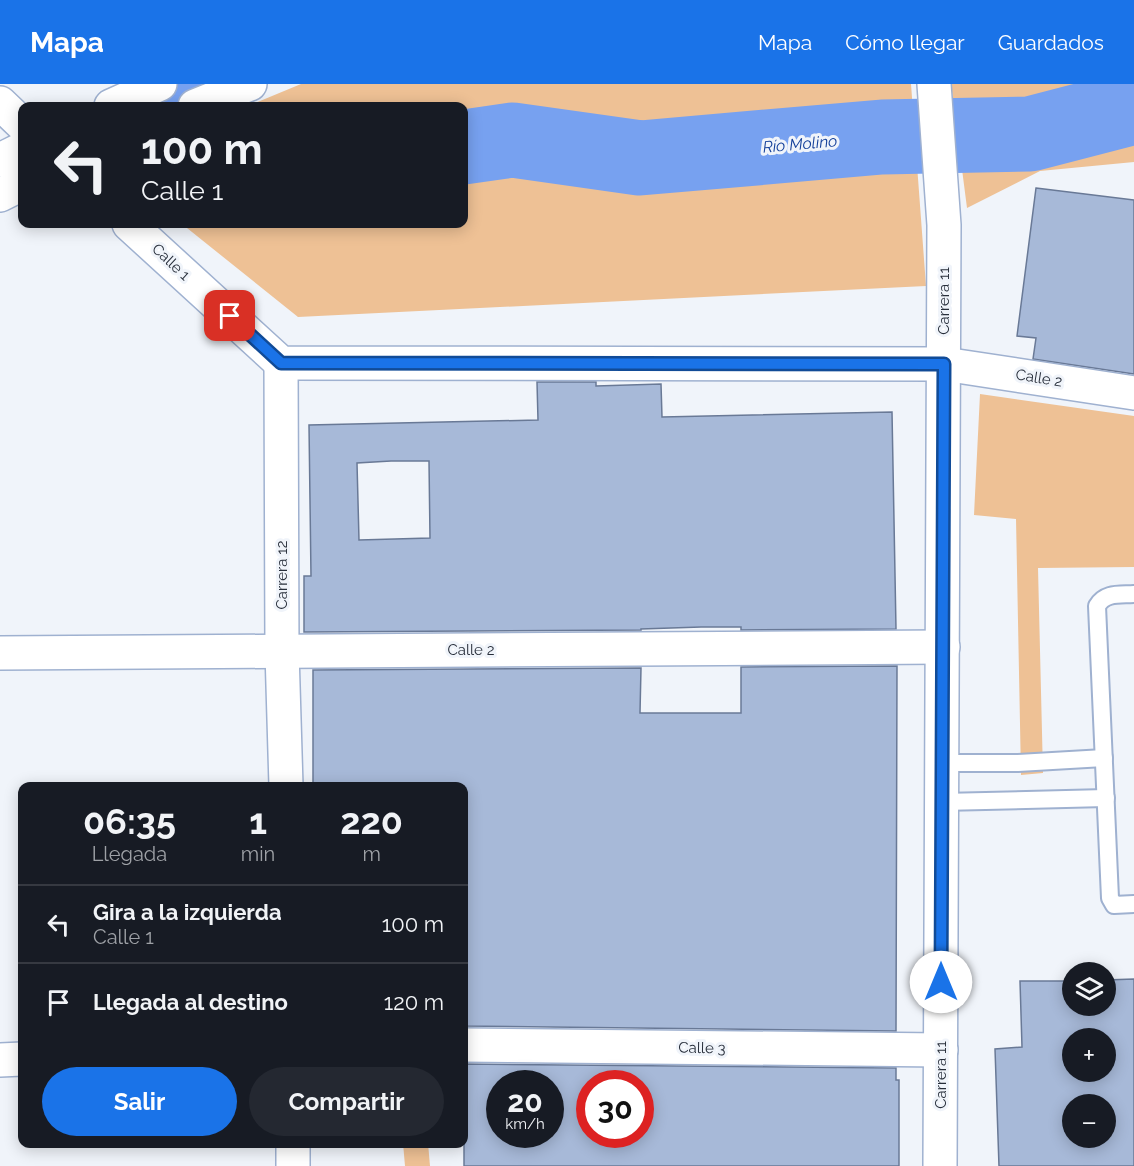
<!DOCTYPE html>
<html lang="es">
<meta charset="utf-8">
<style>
:root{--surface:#171b24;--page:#242831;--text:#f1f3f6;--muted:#9ea1a6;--line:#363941;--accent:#1a73e8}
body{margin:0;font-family:Raleway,sans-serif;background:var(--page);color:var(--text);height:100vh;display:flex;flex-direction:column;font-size:22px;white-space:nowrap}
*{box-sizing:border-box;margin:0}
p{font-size:20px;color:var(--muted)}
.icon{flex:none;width:33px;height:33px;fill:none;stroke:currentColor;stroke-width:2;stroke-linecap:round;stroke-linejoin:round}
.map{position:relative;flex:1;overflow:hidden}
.drawer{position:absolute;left:18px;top:698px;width:450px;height:366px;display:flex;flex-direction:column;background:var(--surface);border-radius:12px;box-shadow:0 3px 15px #0003}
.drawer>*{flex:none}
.guide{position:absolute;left:18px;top:18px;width:450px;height:126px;border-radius:12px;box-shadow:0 3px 15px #0003;background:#171b24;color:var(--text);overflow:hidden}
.fabs{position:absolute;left:1062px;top:878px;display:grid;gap:12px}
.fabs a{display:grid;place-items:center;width:54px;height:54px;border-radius:50%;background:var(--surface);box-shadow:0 3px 15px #0003;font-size:30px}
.speed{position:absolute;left:486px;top:986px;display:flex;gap:12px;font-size:30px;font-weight:700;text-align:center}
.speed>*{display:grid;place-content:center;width:78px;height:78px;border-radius:50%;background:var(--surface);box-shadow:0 3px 15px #0003;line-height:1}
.speed small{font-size:15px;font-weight:400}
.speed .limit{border:9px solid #d22;background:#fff;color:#111}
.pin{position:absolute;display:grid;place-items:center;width:51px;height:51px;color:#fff;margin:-26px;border-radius:12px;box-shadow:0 3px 9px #0006}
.me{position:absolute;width:66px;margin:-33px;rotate:0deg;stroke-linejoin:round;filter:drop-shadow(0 0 4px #0008)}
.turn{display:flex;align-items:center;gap:21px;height:126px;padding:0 24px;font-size:27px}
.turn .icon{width:78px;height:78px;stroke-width:2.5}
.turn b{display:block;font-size:42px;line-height:51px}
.eta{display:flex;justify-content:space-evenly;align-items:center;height:102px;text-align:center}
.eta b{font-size:36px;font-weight:700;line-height:42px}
.action{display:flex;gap:12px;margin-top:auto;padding:12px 24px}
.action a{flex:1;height:69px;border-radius:36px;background:var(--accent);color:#fff;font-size:24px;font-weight:700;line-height:69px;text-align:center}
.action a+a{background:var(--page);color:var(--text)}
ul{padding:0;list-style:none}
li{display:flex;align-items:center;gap:18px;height:78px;padding:0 24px;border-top:2px solid var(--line)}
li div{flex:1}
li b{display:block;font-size:22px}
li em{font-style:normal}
header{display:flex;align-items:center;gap:36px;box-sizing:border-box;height:84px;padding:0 30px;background:var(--accent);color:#fff}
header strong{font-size:28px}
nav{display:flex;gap:33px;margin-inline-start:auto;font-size:21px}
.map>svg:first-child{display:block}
.green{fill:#eec195}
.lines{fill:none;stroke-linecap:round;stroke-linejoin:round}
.river{stroke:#77a1f0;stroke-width:75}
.building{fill:#a7b9d8;stroke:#697996;stroke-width:1.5;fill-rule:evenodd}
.lane-casing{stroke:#9fb1d0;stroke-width:20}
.street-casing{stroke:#9fb1d0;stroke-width:36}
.secondary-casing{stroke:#9fb1d0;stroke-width:36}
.lane{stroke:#fff;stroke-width:16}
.street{stroke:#fff;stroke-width:33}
.secondary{stroke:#fff;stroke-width:33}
.route-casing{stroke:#114b97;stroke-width:15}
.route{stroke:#1a73e8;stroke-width:10}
.labels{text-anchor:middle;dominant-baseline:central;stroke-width:6;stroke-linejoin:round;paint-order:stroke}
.street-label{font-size:15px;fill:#272e3a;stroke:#f0f4fa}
.water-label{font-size:16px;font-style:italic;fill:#14409a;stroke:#f0f4fa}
</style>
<header>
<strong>Mapa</strong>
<nav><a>Mapa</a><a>Cómo llegar</a><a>Guardados</a></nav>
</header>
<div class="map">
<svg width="1134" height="1082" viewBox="0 0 1134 1082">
<rect width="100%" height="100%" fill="#f0f4fa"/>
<!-- green -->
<g class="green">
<path d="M 301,0 L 911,0 L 926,202 L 298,233 L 182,140 L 464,140 L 464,22 L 248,22 Z"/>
<path d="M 951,0 L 1134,0 L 1134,78 L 1040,87 L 967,124 Z"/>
<path d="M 980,310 L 1134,332 L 1134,483 L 1038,484 L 1043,689 L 1021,691 L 1016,435 L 974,431 Z"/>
<path d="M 403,1059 L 428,1059 L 430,1082 L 405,1082 Z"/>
</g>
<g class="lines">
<!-- river -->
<g class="river">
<path d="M 172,0 L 188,22"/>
<path d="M 464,63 L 512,56 L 640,74 L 882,53 L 1030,50 L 1134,23"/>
</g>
</g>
<!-- building -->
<g class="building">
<path d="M 1036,104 L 1134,116 L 1134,290 L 1033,275 L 1036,254 L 1017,252 Z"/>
<path d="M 537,298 L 596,298 L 596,302 L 661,300 L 662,333 L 892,328 L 896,545 L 741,546 L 741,543 L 701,543 L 641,545 L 641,546 L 304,548 L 304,492 L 311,492 L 309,341 L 538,336 ZM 391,377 L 429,377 L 430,454 L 359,456 L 357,379 Z"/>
<path d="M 897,582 L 896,947 L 464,942 L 464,702 L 313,702 L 313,586 L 641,584 L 640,629 L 741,629 L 741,583 Z"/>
<path d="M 1134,895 L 1134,1082 L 999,1082 L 995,965 L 1022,963 L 1020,897 L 1072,897 L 1072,921 L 1106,921 L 1106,896 ZM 1072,954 L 1106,954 L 1106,987 L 1072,987 ZM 1072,1020 L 1106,1020 L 1106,1053 L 1072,1053 Z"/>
<path d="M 464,980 L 896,984 L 896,996 L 899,996 L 899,1082 L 464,1082 ZM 500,999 L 550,999 L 550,1050 L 500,1050 ZM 590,999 L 640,999 L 640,1050 L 590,1050 Z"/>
</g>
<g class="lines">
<defs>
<g id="lane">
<path d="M 1134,510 C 1120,511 1105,508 1097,522 L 1110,814 L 1114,821 L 1134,820"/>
<path d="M 942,679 L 1018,679 L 1104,674"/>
<path d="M 942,718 L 1106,714"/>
</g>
<g id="street">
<path d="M 934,0 L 944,141 L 940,1082"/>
<path d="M 0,19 L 22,40"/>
<path d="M 129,140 L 281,279 L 944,280 L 1134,309"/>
<path d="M 281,279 L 282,568 L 286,702"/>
<path d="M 0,569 L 943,563"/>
<path d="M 464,961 L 941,966"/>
<path d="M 0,976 L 22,975"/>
<path d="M 293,1082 L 293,1059"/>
</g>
<g id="secondary">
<path d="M 111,22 L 160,0"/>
<path d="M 195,22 L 250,0"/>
<path d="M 0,76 L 22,65"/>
<path d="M 0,111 L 22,100"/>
</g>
</defs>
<!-- lane casing -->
<use href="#lane" class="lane-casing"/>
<!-- street casing -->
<use href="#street" class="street-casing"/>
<!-- secondary casing -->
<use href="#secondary" class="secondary-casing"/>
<!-- lane -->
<use href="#lane" class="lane"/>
<!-- street -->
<use href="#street" class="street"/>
<!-- secondary -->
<use href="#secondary" class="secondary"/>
</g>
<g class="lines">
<defs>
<path id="route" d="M 230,232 L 281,279 L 944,280 L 941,898"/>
</defs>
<!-- route casing -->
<use href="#route" class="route-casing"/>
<!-- route -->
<use href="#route" class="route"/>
</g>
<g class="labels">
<!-- street labels -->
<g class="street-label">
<text transform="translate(171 178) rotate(43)">Calle 1</text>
<text transform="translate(944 217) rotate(-90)">Carrera 11</text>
<text transform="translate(1039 294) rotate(9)">Calle 2</text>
<text transform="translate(282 491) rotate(-90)">Carrera 12</text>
<text x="471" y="566">Calle 2</text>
<text transform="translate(702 964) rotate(1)">Calle 3</text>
<text transform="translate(941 991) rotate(-90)">Carrera 11</text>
</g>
<!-- water labels -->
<g class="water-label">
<text transform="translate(800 60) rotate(-5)">Río Molino</text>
</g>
</g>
</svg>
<div class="fabs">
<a><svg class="icon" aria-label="layers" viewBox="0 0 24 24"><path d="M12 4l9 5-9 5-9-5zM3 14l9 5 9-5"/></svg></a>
<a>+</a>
<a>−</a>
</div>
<div class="speed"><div>20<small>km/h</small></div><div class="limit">30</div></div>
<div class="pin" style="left:230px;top:232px;background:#d93025"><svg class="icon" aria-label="arrive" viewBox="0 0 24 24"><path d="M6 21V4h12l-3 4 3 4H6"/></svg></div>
<svg class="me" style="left:941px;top:898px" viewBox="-20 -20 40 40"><circle r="19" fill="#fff"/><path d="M0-13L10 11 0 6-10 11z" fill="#1a73e8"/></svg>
<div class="guide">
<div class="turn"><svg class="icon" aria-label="left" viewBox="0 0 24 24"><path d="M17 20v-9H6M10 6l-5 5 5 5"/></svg><div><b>100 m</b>Calle 1</div></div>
</div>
<section class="drawer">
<div class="eta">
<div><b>06:35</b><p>Llegada</p></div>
<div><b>1</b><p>min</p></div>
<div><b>220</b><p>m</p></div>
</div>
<ul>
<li><svg class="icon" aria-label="left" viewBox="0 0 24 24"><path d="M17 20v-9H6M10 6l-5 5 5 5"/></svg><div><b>Gira a la izquierda</b><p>Calle 1</p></div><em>100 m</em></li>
<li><svg class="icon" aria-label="arrive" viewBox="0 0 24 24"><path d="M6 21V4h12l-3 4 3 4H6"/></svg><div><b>Llegada al destino</b></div><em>120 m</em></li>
</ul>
<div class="action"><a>Salir</a><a>Compartir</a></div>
</section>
</div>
